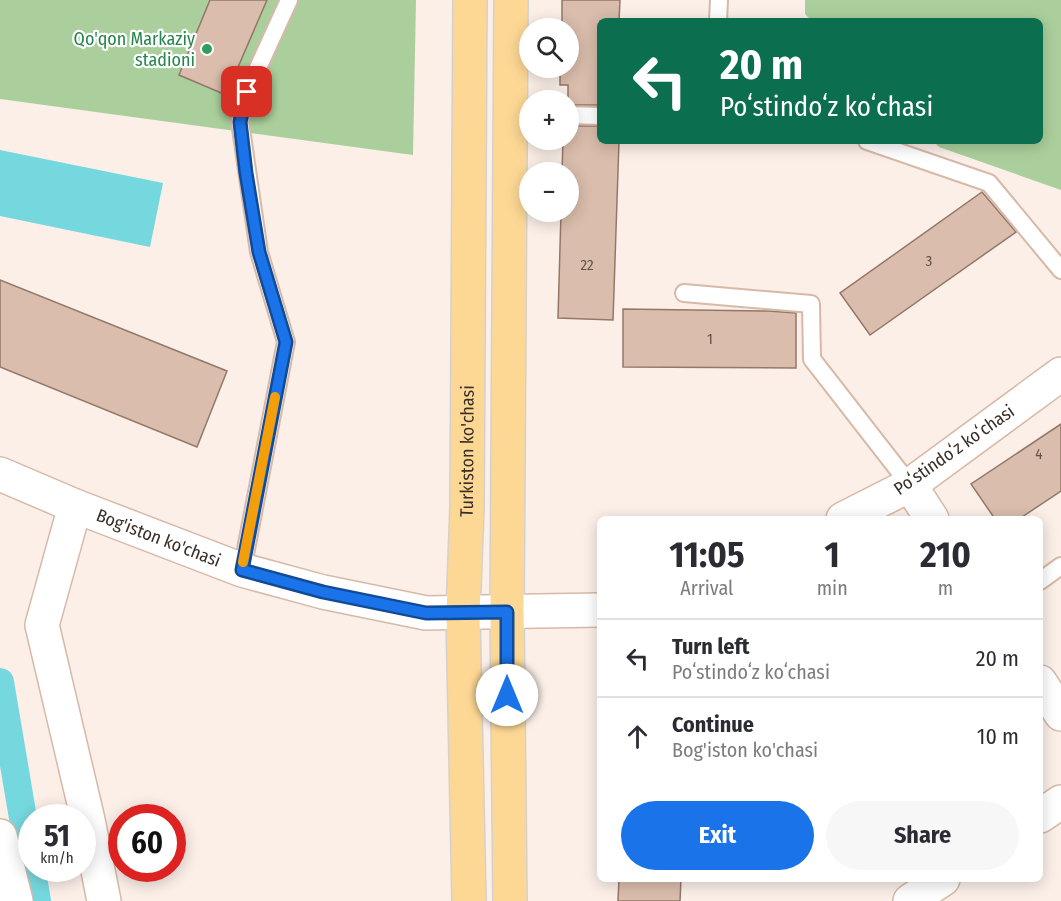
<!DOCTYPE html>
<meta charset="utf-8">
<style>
:root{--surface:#fff;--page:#f7f7f7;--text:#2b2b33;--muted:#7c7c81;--line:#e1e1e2;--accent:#1a73e8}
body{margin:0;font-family:"Fira Sans Condensed",sans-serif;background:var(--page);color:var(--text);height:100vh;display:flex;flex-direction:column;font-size:22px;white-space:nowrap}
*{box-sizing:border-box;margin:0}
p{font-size:20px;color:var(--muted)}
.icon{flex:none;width:33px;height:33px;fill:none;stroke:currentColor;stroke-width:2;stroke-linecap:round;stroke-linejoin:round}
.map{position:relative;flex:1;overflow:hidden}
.sheet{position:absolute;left:597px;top:516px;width:446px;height:366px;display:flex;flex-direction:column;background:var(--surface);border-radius:9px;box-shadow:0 3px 15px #0003}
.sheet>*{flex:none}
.hud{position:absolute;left:597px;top:18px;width:446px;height:126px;border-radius:9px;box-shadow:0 3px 15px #0003;background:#0b6e4f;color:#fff;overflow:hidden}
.controls{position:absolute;left:519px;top:18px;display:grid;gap:12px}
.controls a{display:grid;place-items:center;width:60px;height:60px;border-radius:50%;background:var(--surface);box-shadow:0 3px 15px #0003;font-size:30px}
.speed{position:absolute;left:18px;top:804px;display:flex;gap:12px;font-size:30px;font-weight:700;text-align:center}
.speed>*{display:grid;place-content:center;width:78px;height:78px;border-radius:50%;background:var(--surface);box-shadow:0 3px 15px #0003;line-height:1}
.speed small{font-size:15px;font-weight:400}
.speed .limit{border:9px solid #d22;background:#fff;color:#111}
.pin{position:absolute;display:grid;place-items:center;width:51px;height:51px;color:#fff;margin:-26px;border-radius:12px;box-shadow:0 3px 9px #0006}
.me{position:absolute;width:66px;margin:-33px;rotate:0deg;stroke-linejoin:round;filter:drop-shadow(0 0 4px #0008)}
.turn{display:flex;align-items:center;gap:21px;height:126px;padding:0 24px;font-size:27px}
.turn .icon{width:78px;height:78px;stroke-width:2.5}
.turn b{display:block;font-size:42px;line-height:51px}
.eta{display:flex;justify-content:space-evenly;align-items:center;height:102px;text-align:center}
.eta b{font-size:36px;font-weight:700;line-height:42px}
.cta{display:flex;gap:12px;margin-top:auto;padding:12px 24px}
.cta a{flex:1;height:69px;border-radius:36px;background:var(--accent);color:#fff;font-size:24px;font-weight:700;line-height:69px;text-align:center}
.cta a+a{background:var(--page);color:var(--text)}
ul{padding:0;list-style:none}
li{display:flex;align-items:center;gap:18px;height:78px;padding:0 24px;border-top:2px solid var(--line)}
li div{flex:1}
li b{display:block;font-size:22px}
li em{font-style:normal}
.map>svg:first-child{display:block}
.green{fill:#aacf9c}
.water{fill:#76d8df}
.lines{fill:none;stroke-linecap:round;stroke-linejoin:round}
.canal{stroke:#76d8df;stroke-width:28}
.building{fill:#dabdac;stroke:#937868;stroke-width:1.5}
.lane-casing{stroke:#d7b9a8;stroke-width:20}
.street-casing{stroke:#d7b9a8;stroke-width:36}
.secondary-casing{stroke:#d7b9a8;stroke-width:36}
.primary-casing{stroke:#d3d1cf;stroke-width:36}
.lane{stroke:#fff;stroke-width:16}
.street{stroke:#fff;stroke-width:33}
.secondary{stroke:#fff;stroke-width:33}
.primary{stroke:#fdd895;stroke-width:33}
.route-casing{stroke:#114b97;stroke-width:15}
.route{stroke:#1a73e8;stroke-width:10}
.slow{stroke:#f59e0b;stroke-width:10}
.leisure-dot{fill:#2e9e5b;stroke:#fff;stroke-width:2}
.labels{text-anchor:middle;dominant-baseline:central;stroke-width:4.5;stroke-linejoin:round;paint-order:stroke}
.number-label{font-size:15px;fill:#615248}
.leisure-label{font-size:18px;fill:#27864d;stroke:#fff;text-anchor:end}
.street-label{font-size:18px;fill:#392e27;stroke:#fff}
</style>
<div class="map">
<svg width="1061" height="901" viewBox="0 0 1061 901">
<rect width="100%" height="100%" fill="#fbefe8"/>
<!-- green -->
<g class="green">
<path d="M 0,0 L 416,0 L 413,155 L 0,99 Z"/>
<path d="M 805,0 L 1061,0 L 1061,190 L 939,147 L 933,141 L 1040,141 L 1040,21 L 812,21 L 805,14 Z"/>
</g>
<!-- water -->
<path class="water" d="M 0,150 L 163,183 L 150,247 L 0,216 Z"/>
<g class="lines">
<!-- canal -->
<path class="canal" d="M 0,682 L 37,901"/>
</g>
<!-- building -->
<g class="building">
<path d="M 210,0 L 267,0 L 226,95 L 179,75 Z"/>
<path d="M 562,0 L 620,0 L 619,21 L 600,21 L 600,105 L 568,105 L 568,85 L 560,85 L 560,68 L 568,68 L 568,28 L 562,28 Z"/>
<path d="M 568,126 L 600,126 L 600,141 L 619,141 L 613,320 L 558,318 L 561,212 L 568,212 L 568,172 L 562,172 L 563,140 L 568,140 Z"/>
<path d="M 982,192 L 1016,232 L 870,335 L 840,293 Z"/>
<path d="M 0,280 L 227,371 L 197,447 L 0,367 Z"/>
<path d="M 623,309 L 768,311 L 796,313 L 796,368 L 623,367 Z"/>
<path d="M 1061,424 L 1061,491 L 1019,519 L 995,519 L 971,484 Z"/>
<path d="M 619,879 L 681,879 L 680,901 L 618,901 Z"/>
</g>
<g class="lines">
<defs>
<g id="lane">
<path d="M 718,21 L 719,0"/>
<path d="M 568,115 L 600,116"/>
<path d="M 867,141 L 989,183 L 1061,270"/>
<path d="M 684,293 L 811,304 L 812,359 L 910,485"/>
<path d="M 242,570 L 286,342 L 259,252 L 240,122 L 247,92 L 289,0"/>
<path d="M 1040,581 L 1061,566"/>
</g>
<g id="street">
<path d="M 75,506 L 42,625 L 88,820 L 104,901"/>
<path d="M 1040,816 L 1061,802"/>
<path d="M 0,836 L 16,901"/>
<path d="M 910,901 L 943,879"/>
</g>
<g id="secondary">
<path id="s1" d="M 0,474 L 75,506 L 242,570 L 323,592 L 426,613 L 600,610"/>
<path d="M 910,485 L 932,519"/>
<path d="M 843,519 L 910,485 L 1061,374"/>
<path d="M 1040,682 L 1061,714"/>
</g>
<g id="primary">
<path id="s2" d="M 469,901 L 463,614 L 467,507 L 470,0"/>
<path d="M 510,901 L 507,612 L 511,0"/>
</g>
</defs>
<!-- lane casing -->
<use href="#lane" class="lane-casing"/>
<!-- street casing -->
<use href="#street" class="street-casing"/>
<!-- secondary casing -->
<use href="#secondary" class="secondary-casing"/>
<!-- primary casing -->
<use href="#primary" class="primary-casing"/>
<!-- lane -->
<use href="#lane" class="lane"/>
<!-- street -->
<use href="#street" class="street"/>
<!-- secondary -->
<use href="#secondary" class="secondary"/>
<!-- primary -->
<use href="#primary" class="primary"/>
</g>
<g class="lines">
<defs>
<path id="route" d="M 247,92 L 240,122 L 246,173 L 259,252 L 286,342 L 242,570 L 323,592 L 426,613 L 507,612 L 507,695"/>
</defs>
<!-- route casing -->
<use href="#route" class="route-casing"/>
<!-- route -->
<use href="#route" class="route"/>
<!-- slow -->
<path class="slow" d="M 243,562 L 275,397"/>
</g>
<!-- markers -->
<circle class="leisure-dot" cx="207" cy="49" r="6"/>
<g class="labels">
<!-- number labels -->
<g class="number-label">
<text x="929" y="261">3</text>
<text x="587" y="265">22</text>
<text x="710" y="339">1</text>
<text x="1039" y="454">4</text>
</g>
<!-- leisure labels -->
<g class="leisure-label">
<text x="195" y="39">Qo'qon Markaziy<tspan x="195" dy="21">stadioni</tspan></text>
</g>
<!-- street labels -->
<g class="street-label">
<text transform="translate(954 450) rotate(-35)">Poʻstindoʻz koʻchasi</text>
<text stroke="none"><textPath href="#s2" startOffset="450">Turkiston ko'chasi</textPath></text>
<text stroke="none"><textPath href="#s1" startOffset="171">Bog'iston ko'chasi</textPath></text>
</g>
</g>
</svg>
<div class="controls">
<a><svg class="icon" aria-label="search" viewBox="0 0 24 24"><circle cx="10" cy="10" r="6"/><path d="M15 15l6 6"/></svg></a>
<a>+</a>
<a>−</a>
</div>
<div class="speed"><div>51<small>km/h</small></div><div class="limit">60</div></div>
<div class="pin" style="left:247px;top:92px;background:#d93025"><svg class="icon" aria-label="arrive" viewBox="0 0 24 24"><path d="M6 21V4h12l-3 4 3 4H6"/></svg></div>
<svg class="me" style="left:507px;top:695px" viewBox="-20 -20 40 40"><circle r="19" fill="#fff"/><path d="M0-13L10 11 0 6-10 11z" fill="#1a73e8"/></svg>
<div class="hud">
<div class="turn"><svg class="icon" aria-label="left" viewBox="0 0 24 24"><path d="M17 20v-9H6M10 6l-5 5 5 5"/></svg><div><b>20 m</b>Poʻstindoʻz koʻchasi</div></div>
</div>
<section class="sheet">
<div class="eta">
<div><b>11:05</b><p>Arrival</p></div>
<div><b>1</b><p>min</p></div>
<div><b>210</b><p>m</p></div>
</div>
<ul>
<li><svg class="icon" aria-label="left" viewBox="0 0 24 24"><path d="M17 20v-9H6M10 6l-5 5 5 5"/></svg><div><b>Turn left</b><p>Poʻstindoʻz koʻchasi</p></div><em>20 m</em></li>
<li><svg class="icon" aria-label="ahead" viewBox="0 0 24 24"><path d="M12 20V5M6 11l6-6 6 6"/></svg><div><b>Continue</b><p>Bog'iston ko'chasi</p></div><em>10 m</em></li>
</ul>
<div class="cta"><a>Exit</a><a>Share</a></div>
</section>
</div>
